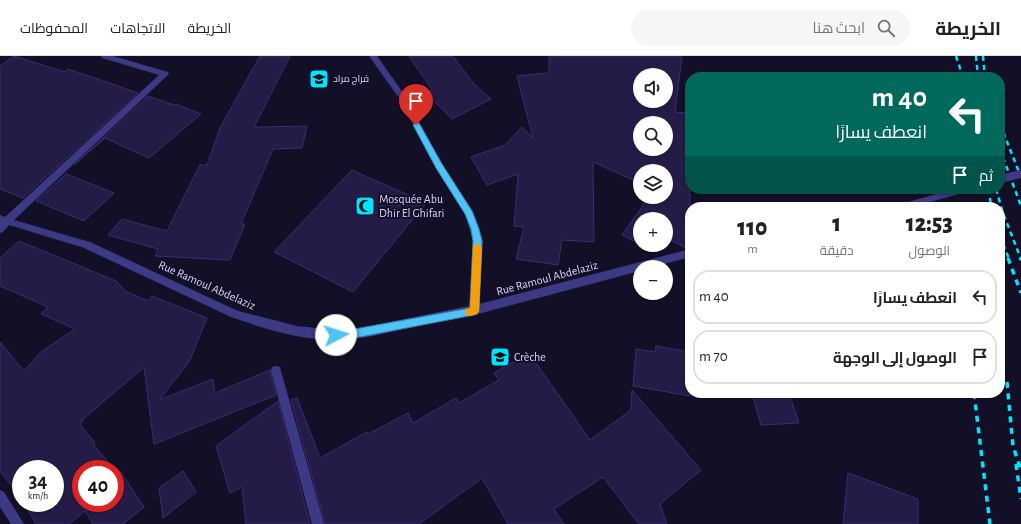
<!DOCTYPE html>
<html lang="ar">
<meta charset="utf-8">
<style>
:root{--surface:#fff;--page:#f6f6f6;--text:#202124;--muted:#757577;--line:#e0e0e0}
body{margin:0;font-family:"Alegreya Sans",Cairo,sans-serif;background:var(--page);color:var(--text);direction:rtl;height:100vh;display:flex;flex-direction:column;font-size:15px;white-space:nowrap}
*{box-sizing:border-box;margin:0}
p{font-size:13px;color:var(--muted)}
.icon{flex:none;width:22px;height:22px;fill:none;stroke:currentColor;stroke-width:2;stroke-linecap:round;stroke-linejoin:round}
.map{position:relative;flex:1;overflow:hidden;direction:ltr}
.sheet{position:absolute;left:685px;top:146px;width:320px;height:196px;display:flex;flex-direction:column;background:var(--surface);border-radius:16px;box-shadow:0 1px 3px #0004;direction:rtl}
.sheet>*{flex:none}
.guide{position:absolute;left:685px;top:16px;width:320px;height:122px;border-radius:16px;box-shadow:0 1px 3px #0004;direction:rtl;background:#00695c;color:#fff;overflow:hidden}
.fabs{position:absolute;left:633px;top:12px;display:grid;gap:8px}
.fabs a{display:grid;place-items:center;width:40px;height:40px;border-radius:50%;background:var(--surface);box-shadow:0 1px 3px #0004;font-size:20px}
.speed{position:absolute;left:12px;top:404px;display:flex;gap:8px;font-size:20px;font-weight:700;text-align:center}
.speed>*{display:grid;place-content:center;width:52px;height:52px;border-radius:50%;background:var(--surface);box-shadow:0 1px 3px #0004;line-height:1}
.speed small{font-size:10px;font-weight:400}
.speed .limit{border:6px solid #d22;background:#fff;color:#111}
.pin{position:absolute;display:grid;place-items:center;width:34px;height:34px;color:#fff;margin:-41px -17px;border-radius:50% 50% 50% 0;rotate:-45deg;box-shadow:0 0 4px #0007}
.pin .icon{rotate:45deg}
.me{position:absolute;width:44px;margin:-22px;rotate:85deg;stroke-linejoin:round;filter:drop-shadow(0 0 3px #0008)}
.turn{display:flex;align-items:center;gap:14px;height:84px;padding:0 12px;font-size:18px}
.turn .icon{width:52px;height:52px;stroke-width:2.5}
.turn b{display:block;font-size:28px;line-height:34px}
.then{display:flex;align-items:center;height:38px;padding:0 12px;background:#0003;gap:8px;font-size:15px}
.eta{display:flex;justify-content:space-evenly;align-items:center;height:68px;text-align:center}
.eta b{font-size:24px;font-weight:800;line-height:28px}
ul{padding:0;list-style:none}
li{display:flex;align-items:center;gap:12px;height:54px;margin:0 8px 6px;padding:0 4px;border:2px solid var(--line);border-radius:16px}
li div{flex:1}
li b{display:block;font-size:15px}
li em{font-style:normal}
header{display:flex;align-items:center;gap:24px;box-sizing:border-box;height:56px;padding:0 20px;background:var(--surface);border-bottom:1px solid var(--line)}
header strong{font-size:19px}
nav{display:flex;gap:22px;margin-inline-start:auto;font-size:14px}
.search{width:280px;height:36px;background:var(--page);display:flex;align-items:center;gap:10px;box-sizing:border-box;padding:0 14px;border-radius:22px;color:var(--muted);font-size:15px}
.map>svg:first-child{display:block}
.building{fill:#241b47;stroke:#3b2d73;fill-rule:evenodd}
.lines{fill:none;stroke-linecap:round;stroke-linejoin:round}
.minor{fill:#3d3a85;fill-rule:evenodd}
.rail-far1{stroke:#00e5ff;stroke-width:2.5;stroke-dasharray:5 4;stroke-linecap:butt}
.rail{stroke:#00e5ff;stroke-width:3.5;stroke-dasharray:6 5.5;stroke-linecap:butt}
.minor-bridge{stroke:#3d3a85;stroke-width:8}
.route{fill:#4fc3f7;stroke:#337fa1}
.slow{fill:#f59e0b}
.labels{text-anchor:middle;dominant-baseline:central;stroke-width:4;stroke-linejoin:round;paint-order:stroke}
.far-poi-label{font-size:10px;fill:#d9d4ff;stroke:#130f26;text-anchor:start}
.poi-label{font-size:12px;fill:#d9d4ff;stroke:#130f26;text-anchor:start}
.street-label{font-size:12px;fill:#d9d4ff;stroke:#130f26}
</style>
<header>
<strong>الخريطة</strong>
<div class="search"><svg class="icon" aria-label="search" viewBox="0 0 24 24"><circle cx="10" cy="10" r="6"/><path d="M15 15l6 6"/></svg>ابحث هنا</div>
<nav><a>الخريطة</a><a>الاتجاهات</a><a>المحفوظات</a></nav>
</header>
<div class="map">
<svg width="1021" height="468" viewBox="0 0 1021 468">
<rect width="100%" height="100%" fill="#130f26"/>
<!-- building -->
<g class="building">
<path d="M 14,0 L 65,16 L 68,13 L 138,37 L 23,142 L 0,133 L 0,10 Z"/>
<path d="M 260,0 L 290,0 L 254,71 L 307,70 L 302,92 L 273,93 L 241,168 L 245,168 L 230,204 L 155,200 L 158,193 L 108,179 L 122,163 L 167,175 L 200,109 L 207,109 L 220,72 Z"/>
<path d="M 409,0 L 453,0 L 473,27 L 491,43 L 452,63 L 426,37 L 432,34 Z"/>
<path d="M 549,0 L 682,0 L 675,56 L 687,57 L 690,72 L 690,192 L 686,192 L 666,182 L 666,163 L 640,163 L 640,188 L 622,179 L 649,141 L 666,141 L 666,115 L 640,115 L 640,127 L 593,106 L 594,186 L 562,184 L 558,209 L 516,203 L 524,171 L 514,170 L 518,118 L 487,129 L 471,101 L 505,89 L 522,71 L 533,82 L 517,20 L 549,17 ZM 640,19 L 666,19 L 666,45 L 640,45 ZM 640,67 L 666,67 L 666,93 L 640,93 Z"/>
<path d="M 148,40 L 174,49 L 176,48 L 201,58 L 149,102 L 105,82 L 74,109 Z"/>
<path d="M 352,114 L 426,147 L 353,236 L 274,196 Z"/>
<path d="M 66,118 L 114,137 L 84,165 L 36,145 Z"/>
<path d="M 19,185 L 116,225 L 125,235 L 148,245 L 152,240 L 207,262 L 189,306 L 159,344 L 213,323 L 215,337 L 270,314 L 276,339 L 154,388 L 144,311 L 82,364 L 83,365 L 80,368 L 95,387 L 93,388 L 114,413 L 81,413 L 81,447 L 115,447 L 115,414 L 118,417 L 120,415 L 144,451 L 123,468 L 93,468 L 85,455 L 69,468 L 36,468 L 24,447 L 55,447 L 55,413 L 21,413 L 21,442 L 0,415 L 0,286 L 24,315 L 41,296 L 75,273 L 41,258 L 48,251 L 0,230 L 0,202 Z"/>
<path d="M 656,290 L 690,296 L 690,340 L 633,330 L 636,293 L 655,296 Z"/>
<path d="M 529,297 L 590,384 L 631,354 L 632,334 L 701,414 L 660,448 L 667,468 L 639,468 L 603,421 L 554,453 L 564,468 L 508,468 L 482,422 L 419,468 L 325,468 L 291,344 L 297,342 L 320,402 L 367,376 L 368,378 L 408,357 L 413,367 L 456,342 L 459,347 L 499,324 L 494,317 Z"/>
<path d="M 752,337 L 789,337 L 799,367 L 761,369 Z"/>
<path d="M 278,345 L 310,468 L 246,468 L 242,431 L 230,437 L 216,390 Z"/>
<path d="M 183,415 L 196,436 L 163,462 L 159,432 Z"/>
<path d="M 848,417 L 918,443 L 918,468 L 843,468 Z"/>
</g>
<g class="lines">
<!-- minor -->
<g class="minor">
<path d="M 101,0 L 113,0 L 168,16 L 169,18 L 14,164 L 90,186 L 238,255 L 297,270 L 335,274 L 356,273 L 469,250 L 473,185 L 465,158 L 436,112 L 399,42 L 369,0 L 377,0 L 406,41 L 442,108 L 474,157 L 483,185 L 479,248 L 690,193 L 690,201 L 653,211 L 640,211 L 640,215 L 474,259 L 472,259 C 451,263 429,267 408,272 C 385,277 361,284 336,284 C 301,284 264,273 231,261 L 84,192 L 9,169 L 3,176 L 0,177 L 0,159 L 5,161 L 159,19 L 102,2 Z"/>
<path d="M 954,133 L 970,133 L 969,135 L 913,151 L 896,151 L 901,148 Z"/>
<path d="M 276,310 L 280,311 L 281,315 L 324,468 L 312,468 L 271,315 L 272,311 Z"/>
<path d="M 0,434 L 4,436 L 24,468 L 11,468 L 0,451 Z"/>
</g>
<!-- rail-far1 -->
<g class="rail-far1">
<path d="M 956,0 L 963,21"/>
<path d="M 976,0 L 978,21"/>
<path d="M 983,0 L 985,21"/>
<path d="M 1000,68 L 1021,121"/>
<path d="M 1000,93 L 1021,150"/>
<path d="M 989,133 L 991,151"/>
<path d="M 996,133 L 1003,157 L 1021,203"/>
<path d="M 1000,180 L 1009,203"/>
</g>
<!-- rail -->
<g class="rail">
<path d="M 1008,202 L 1021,237"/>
<path d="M 1020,202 L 1021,204"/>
<path d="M 1007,326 L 1013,390 L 1021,414"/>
<path d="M 974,337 L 990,468"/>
<path d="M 1016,408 L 1021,443"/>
</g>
<!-- minor-bridge -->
<path class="minor-bridge" d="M 1000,123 L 1021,118"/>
</g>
<!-- route -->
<path class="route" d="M 416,66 L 419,67 L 442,108 L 472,155 L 479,173 L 482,185 L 479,255 L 477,258 L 474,259 L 360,281 L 336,283 L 332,282 L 331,279 L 332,276 L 336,275 L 360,272 L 470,252 L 473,185 L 471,173 L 465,158 L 436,112 L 413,69 Z"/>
<!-- slow -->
<path class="slow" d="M 477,187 L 482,191 L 479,255 L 477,258 L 470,260 L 466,259 L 465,256 L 466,253 L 470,252 L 473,191 Z"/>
<!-- icons -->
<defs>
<symbol id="school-square" viewBox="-11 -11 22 22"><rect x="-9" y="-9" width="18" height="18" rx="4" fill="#00e5ff" stroke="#130f26"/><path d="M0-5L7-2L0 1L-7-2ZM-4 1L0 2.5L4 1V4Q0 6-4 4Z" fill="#111"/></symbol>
<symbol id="mosque-square" viewBox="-11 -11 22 22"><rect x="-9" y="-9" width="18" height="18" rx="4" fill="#00e5ff" stroke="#130f26"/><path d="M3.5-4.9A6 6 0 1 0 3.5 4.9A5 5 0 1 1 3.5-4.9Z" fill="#111"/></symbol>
</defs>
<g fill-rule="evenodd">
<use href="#school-square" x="308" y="12" width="22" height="22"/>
<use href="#mosque-square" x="354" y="139" width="22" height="22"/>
<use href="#school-square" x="489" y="290" width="22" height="22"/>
</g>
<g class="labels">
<!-- far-poi labels -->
<g class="far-poi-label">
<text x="333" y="23">فراج مراد</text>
</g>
<!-- poi labels -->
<g class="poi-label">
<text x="379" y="143">Mosquée Abu<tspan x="379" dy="14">Dhir El Ghifari</tspan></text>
<text x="514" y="301">Crèche</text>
</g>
<!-- street labels -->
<g class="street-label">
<text transform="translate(547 222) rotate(-15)">Rue Ramoul Abdelaziz</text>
<text transform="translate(207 229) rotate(24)">Rue Ramoul Abdelaziz</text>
</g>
</g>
</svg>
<div class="fabs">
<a><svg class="icon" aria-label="sound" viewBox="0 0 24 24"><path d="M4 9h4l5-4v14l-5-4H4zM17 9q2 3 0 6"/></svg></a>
<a><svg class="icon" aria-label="search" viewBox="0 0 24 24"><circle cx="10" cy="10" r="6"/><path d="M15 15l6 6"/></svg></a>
<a><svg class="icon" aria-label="layers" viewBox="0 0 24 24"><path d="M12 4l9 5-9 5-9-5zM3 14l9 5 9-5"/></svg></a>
<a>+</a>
<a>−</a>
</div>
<div class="speed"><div>34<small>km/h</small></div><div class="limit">40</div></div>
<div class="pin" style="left:416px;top:69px;background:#d93025"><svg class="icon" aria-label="arrive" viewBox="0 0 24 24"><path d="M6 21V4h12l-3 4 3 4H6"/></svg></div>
<svg class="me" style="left:336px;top:279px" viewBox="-20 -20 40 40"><circle r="19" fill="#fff"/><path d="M0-13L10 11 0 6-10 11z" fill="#4fc3f7"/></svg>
<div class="guide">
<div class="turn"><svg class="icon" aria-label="left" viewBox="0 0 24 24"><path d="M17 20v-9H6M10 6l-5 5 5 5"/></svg><div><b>40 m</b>انعطف يسارًا</div></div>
<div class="then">ثم<svg class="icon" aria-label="arrive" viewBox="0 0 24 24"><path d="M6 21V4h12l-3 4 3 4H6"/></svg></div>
</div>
<section class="sheet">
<div class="eta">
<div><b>12:53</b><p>الوصول</p></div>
<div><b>1</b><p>دقيقة</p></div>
<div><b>110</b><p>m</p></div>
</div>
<ul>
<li><svg class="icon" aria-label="left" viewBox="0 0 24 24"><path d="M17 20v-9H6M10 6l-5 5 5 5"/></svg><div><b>انعطف يسارًا</b></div><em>40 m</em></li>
<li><svg class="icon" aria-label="arrive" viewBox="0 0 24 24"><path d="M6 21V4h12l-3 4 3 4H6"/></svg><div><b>الوصول إلى الوجهة</b></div><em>70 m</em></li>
</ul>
</section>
</div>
